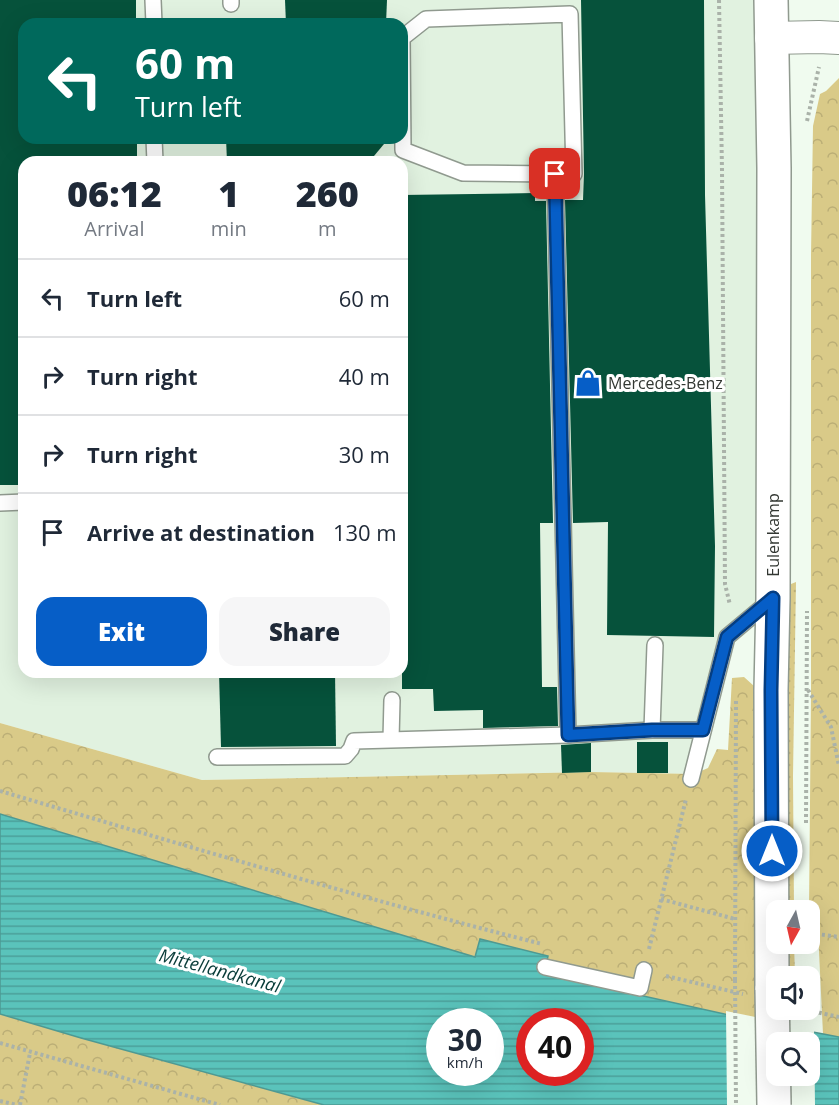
<!DOCTYPE html>
<style>
:root{--surface:#fff;--page:#f6f6f7;--text:#1f2937;--muted:#747a83;--line:#e0e1e3;--accent:#065ec7}
body{margin:0;font-family:"Open Sans",sans-serif;background:var(--page);color:var(--text);height:100vh;display:flex;flex-direction:column;font-size:22px;white-space:nowrap}
*{box-sizing:border-box;margin:0}
p{font-size:20px;color:var(--muted)}
.icon{flex:none;width:33px;height:33px;fill:none;stroke:currentColor;stroke-width:2;stroke-linecap:round;stroke-linejoin:round}
.map{position:relative;flex:1;overflow:hidden}
.sheet{position:absolute;left:18px;top:156px;width:390px;height:522px;display:flex;flex-direction:column;background:var(--surface);border-radius:18px;box-shadow:0 6px 24px #0002}
.sheet>*{flex:none}
.top-card{position:absolute;left:18px;top:18px;width:390px;height:126px;border-radius:18px;box-shadow:0 6px 24px #0002;background:#00695c;color:#fff;overflow:hidden}
.needle{width:39px;rotate:188deg}
.tools{position:absolute;left:766px;top:900px;display:grid;gap:12px}
.tools a{display:grid;place-items:center;width:54px;height:54px;border-radius:12px;background:var(--surface);box-shadow:0 6px 24px #0002;font-size:30px}
.speed{position:absolute;left:426px;top:1008px;display:flex;gap:12px;font-size:30px;font-weight:700;text-align:center}
.speed>*{display:grid;place-content:center;width:78px;height:78px;border-radius:50%;background:var(--surface);box-shadow:0 6px 24px #0002;line-height:1}
.speed small{font-size:15px;font-weight:400}
.speed .limit{border:9px solid #d22;background:#fff;color:#111}
.pin{position:absolute;display:grid;place-items:center;width:51px;height:51px;color:#fff;margin:-26px;border-radius:12px;box-shadow:0 3px 9px #0006}
.me{position:absolute;width:66px;margin:-33px;rotate:0deg;stroke-linejoin:round;filter:drop-shadow(0 0 4px #0008)}
.turn{display:flex;align-items:center;gap:21px;height:126px;padding:0 18px;font-size:27px}
.turn .icon{width:78px;height:78px;stroke-width:2.5}
.turn b{display:block;font-size:42px;line-height:51px}
.eta{display:flex;justify-content:space-evenly;align-items:center;height:102px;text-align:center}
.eta b{font-size:36px;font-weight:800;line-height:42px}
.cta{display:flex;gap:12px;margin-top:auto;padding:12px 18px}
.cta a{flex:1;height:69px;border-radius:18px;background:var(--accent);color:#fff;font-size:24px;font-weight:800;line-height:69px;text-align:center}
.cta a+a{background:var(--page);color:var(--text)}
ul{padding:0;list-style:none}
li{display:flex;align-items:center;gap:18px;height:78px;padding:0 18px;border-top:2px solid var(--line)}
li div{flex:1}
li b{display:block;font-size:22px}
li em{font-style:normal}
.map>svg:first-child{display:block}
.built{fill:#e1f2e0;fill-rule:evenodd}
.grass{fill:url(#grass-dots)}
.park{fill:url(#park-crowns)}
.water{fill:url(#water-rules);stroke:#4e9992;stroke-width:1.5;fill-rule:evenodd}
.pier{fill:#f0fbef;fill-rule:evenodd}
.building{fill:#06523b}
.lines{fill:none;stroke-linecap:round;stroke-linejoin:round}
.lane-casing{stroke:#909a8f;stroke-width:18}
.street-casing{stroke:#909a8f;stroke-width:34}
.secondary-casing{stroke:#909a8f;stroke-width:36}
.path{stroke:#aab2a9;stroke-width:4;stroke-dasharray:3 3;stroke-linecap:butt}
.lane{stroke:#fff;stroke-width:15}
.street{stroke:#fff;stroke-width:32}
.secondary{stroke:#fff;stroke-width:33}
.secondary-bridge-casing{stroke:#909a8f;stroke-width:36;stroke-linecap:butt}
.path-bridge{stroke:#aab2a9;stroke-width:4;stroke-dasharray:3 3;stroke-linecap:butt}
.secondary-bridge{stroke:#fff;stroke-width:33}
.route-casing{stroke:#043d81;stroke-width:15}
.route{stroke:#065ec7;stroke-width:10}
.labels{text-anchor:middle;dominant-baseline:central;stroke-width:6;stroke-linejoin:round;paint-order:stroke}
.poi-label{font-size:16px;fill:#323732;stroke:#fff;text-anchor:start}
.street-label{font-size:16px;fill:#323732;stroke:#fff}
.water-label{font-size:18px;font-style:italic;fill:#083b38;stroke:#fff}
</style>
<div class="map">
<svg width="839" height="1105" viewBox="0 0 839 1105">
<defs>
<pattern id="grass-dots" width="8" height="8" patternUnits="userSpaceOnUse" patternTransform="scale(1.5)"><rect width="8" height="8" fill="#d9ca88"/><path d="M2 2h.1M6 6h.1" fill="none" stroke="#bbae76" stroke-width="1.8" stroke-linecap="round"/></pattern>
<pattern id="park-crowns" width="20" height="18" patternUnits="userSpaceOnUse" patternTransform="scale(1.5)"><rect width="20" height="18" fill="#d9ca88"/><path d="M2 6a3 3 0 1 1 6 0M12 15a3 3 0 1 1 6 0" fill="none" stroke="#bbae76"/></pattern>
<pattern id="water-rules" width="6" height="5" patternUnits="userSpaceOnUse" patternTransform="scale(1.5)"><rect width="6" height="5" fill="#5ac3bb"/><path d="M0 2.5h6" fill="none" stroke="#4b9f99"/></pattern>
</defs>
<rect width="100%" height="100%" fill="#f0fbef"/>
<!-- built -->
<path class="built" d="M 0,0 L 771,0 L 773,598 L 736,629 L 694,774 L 591,772 L 202,780 L 0,723 ZM 24,24 L 402,24 L 402,138 L 24,138 ZM 24,162 L 402,162 L 402,672 L 24,672 Z"/>
<!-- grass -->
<g class="grass">
<path d="M 796,582 L 793,776 L 794,910 L 785,910 L 786,586 Z"/>
<path d="M 785,944 L 794,944 L 795,976 L 785,976 Z"/>
</g>
<!-- park -->
<g class="park">
<path d="M 839,78 L 839,1037 L 823,1034 L 818,931 L 810,925 L 809,910 L 811,695 L 811,255 L 813,126 L 820,94 L 826,91 Z"/>
<path d="M 744,677 L 754,686 L 754,980 L 756,1021 L 543,974 L 480,940 L 475,957 L 0,814 L 0,723 L 202,780 L 591,772 L 694,774 L 708,768 L 717,749 L 728,750 L 732,678 Z"/>
<path d="M 0,1014 L 81,1038 L 324,1105 L 0,1105 Z"/>
</g>
<!-- water -->
<path class="water" d="M 0,814 L 475,957 L 480,939 L 548,956 L 544,974 L 756,1021 L 839,1037 L 839,1105 L 324,1105 L 81,1038 L 0,1014 ZM 440,1022 L 490,1022 L 490,1072 L 440,1072 ZM 530,1022 L 580,1022 L 580,1072 L 530,1072 ZM 777,1042 L 810,1042 L 810,1076 L 777,1076 Z"/>
<!-- pier -->
<path class="pier" d="M 726,1011 L 814,1029 L 815,1105 L 727,1105 ZM 777,1042 L 810,1042 L 810,1076 L 777,1076 Z"/>
<!-- building -->
<g class="building">
<path d="M 0,0 L 136,0 L 136,24 L 24,24 L 24,138 L 137,138 L 137,162 L 24,162 L 24,485 L 0,485 Z"/>
<path d="M 285,0 L 387,0 L 386,24 L 286,24 Z"/>
<path d="M 581,0 L 704,0 L 705,195 L 715,546 L 714,637 L 607,635 L 608,522 L 573,523 L 565,200 L 583,200 L 584,174 Z"/>
<path d="M 226,138 L 389,138 L 369,162 L 227,162 Z"/>
<path d="M 535,193 L 535,201 L 546,201 L 553,523 L 540,523 L 542,687 L 557,687 L 558,726 L 483,728 L 483,710 L 434,711 L 433,689 L 402,689 L 402,195 Z"/>
<path d="M 219,672 L 335,672 L 336,746 L 221,747 Z"/>
<rect x="637" y="742" width="31" height="31"/>
<path d="M 591,743 L 591,772 L 562,773 L 561,745 Z"/>
</g>
<g class="lines">
<defs>
<g id="lane">
<path d="M 153,0 L 154,24"/>
<path d="M 231,0 L 231,4"/>
<path d="M 154,138 L 155,162"/>
<path d="M 0,503 L 24,502"/>
<path d="M 652,730 L 655,645"/>
<path d="M 568,735 L 555,174 L 463,173 L 403,150 L 402,38 L 426,19 L 570,14 L 574,174"/>
<path d="M 391,739 L 392,700"/>
<path d="M 217,757 L 345,756 L 351,749 L 354,741 L 568,735 L 652,730 L 703,730"/>
<path d="M 691,779 L 727,637 L 771,600"/>
<path d="M 545,967 L 640,988 L 644,970"/>
</g>
<path id="street" d="M 771,38 L 819,37 L 839,38"/>
<path id="secondary" d="M 771,0 L 774,168 L 773,598 L 771,690 L 772,989"/>
</defs>
<!-- lane casing -->
<use href="#lane" class="lane-casing"/>
<!-- street casing -->
<use href="#street" class="street-casing"/>
<!-- secondary casing -->
<use href="#secondary" class="secondary-casing"/>
<!-- path -->
<g class="path">
<path d="M 719,0 L 722,170 L 725,584 L 730,605"/>
<path d="M 807,121 L 819,67"/>
<path d="M 808,690 L 831,727 L 839,766"/>
<path d="M 0,791 C 180,844 360,898 542,944"/>
<path d="M 806,823 L 807,611"/>
<path d="M 661,899 L 735,919"/>
<path d="M 810,933 L 839,937"/>
<path d="M 649,949 L 686,799"/>
<path d="M 666,976 L 743,994"/>
<path d="M 735,980 L 736,701"/>
<path d="M 807,1010 L 839,1017"/>
<path d="M 0,1043 L 220,1105"/>
<path d="M 0,1101 L 17,1105"/>
<path d="M 20,1105 L 30,1053"/>
</g>
<!-- lane -->
<use href="#lane" class="lane"/>
<!-- street -->
<use href="#street" class="street"/>
<!-- secondary -->
<use href="#secondary" class="secondary"/>
<defs>
<path id="secondary-bridge" d="M 772,989 L 774,1105"/>
</defs>
<!-- secondary-bridge casing -->
<use href="#secondary-bridge" class="secondary-bridge-casing"/>
<!-- path-bridge -->
<path class="path-bridge" d="M 735,980 L 736,1105"/>
<!-- secondary-bridge -->
<use href="#secondary-bridge" class="secondary-bridge"/>
</g>
<g class="lines">
<defs>
<path id="route" d="M 555,174 L 568,735 L 652,730 L 703,730 L 727,637 L 773,598 L 771,690 L 772,851"/>
</defs>
<!-- route casing -->
<use href="#route" class="route-casing"/>
<!-- route -->
<use href="#route" class="route"/>
</g>
<!-- icons -->
<defs>
<symbol id="shop-bare" viewBox="-9 -9 18 18"><path d="M-5-2.5h2.3a2.7 3.5 0 0 1 5.4 0H5L5.5 6h-11ZM-1.5-2.5h3a1.5 2.3 0 0 0-3 0Z" fill="#065ec7" stroke="#fff" stroke-width="2.5" paint-order="stroke"/></symbol>
</defs>
<g fill-rule="evenodd">
<use href="#shop-bare" x="569" y="364" width="38" height="38"/>
</g>
<g class="labels">
<!-- poi labels -->
<g class="poi-label">
<text x="608" y="383">Mercedes-Benz</text>
</g>
<!-- street labels -->
<g class="street-label">
<text transform="translate(773 535) rotate(-90)">Eulenkamp</text>
</g>
<!-- water labels -->
<g class="water-label">
<text transform="translate(220 970) rotate(15)">Mittellandkanal</text>
</g>
</g>
</svg>
<div class="tools">
<a><svg class="needle" viewBox="-14 -14 28 28"><path d="M0-13l5 13h-10z" fill="#e53935"/><path d="M0 13l5-13h-10z" fill="#747a83"/></svg></a>
<a><svg class="icon" aria-label="sound" viewBox="0 0 24 24"><path d="M4 9h4l5-4v14l-5-4H4zM17 9q2 3 0 6"/></svg></a>
<a><svg class="icon" aria-label="search" viewBox="0 0 24 24"><circle cx="10" cy="10" r="6"/><path d="M15 15l6 6"/></svg></a>
</div>
<div class="speed"><div>30<small>km/h</small></div><div class="limit">40</div></div>
<div class="pin" style="left:555px;top:174px;background:#d93025"><svg class="icon" aria-label="arrive" viewBox="0 0 24 24"><path d="M6 21V4h12l-3 4 3 4H6"/></svg></div>
<svg class="me" style="left:772px;top:851px" viewBox="-20 -20 40 40"><circle r="17" fill="#065ec7" stroke="#fff" stroke-width="3"/><path d="M0-11L8 9 0 5-8 9z" fill="#fff"/></svg>
<div class="top-card">
<div class="turn"><svg class="icon" aria-label="left" viewBox="0 0 24 24"><path d="M17 20v-9H6M10 6l-5 5 5 5"/></svg><div><b>60 m</b>Turn left</div></div>
</div>
<section class="sheet">
<div class="eta">
<div><b>06:12</b><p>Arrival</p></div>
<div><b>1</b><p>min</p></div>
<div><b>260</b><p>m</p></div>
</div>
<ul>
<li><svg class="icon" aria-label="left" viewBox="0 0 24 24"><path d="M17 20v-9H6M10 6l-5 5 5 5"/></svg><div><b>Turn left</b></div><em>60 m</em></li>
<li><svg class="icon" aria-label="right" viewBox="0 0 24 24"><path d="M7 20v-9h11M14 6l5 5-5 5"/></svg><div><b>Turn right</b></div><em>40 m</em></li>
<li><svg class="icon" aria-label="right" viewBox="0 0 24 24"><path d="M7 20v-9h11M14 6l5 5-5 5"/></svg><div><b>Turn right</b></div><em>30 m</em></li>
<li><svg class="icon" aria-label="arrive" viewBox="0 0 24 24"><path d="M6 21V4h12l-3 4 3 4H6"/></svg><div><b>Arrive at destination</b></div><em>130 m</em></li>
</ul>
<div class="cta"><a>Exit</a><a>Share</a></div>
</section>
</div>
